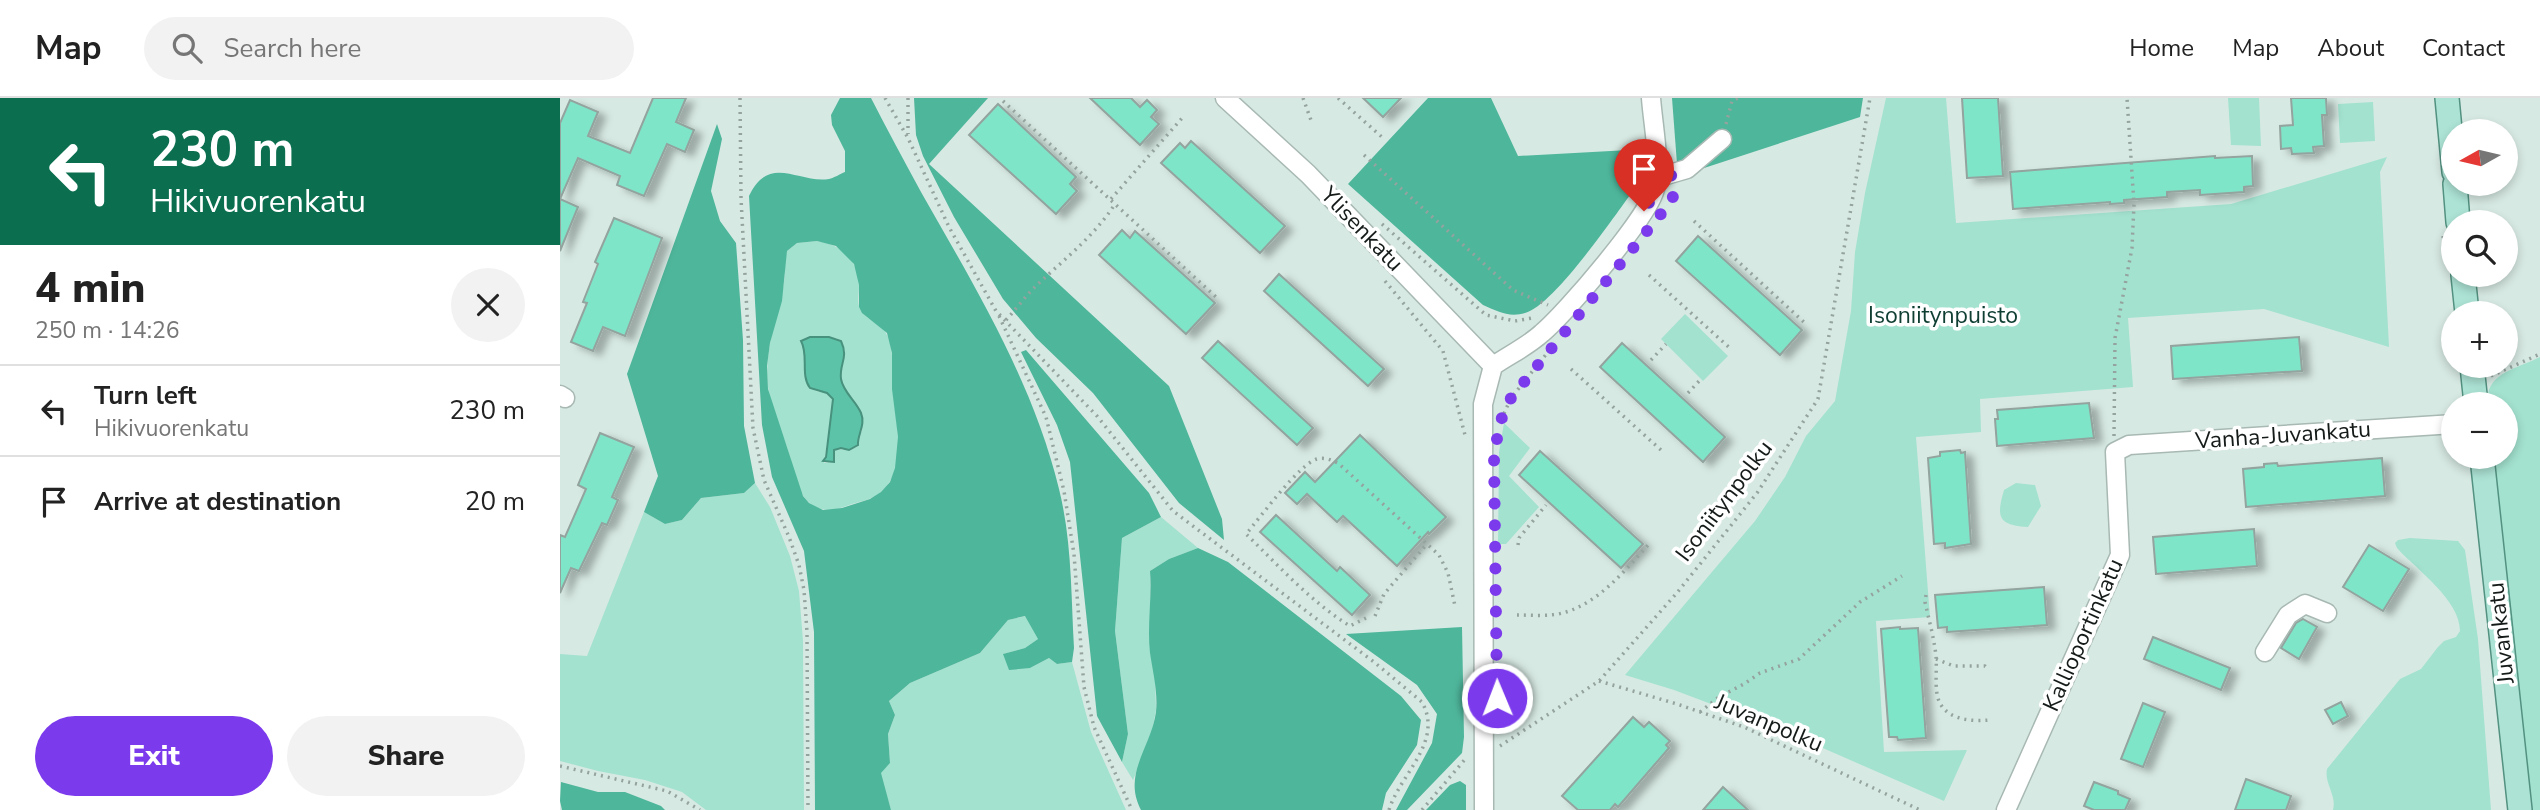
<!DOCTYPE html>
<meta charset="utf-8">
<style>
:root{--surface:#fff;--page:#f2f2f2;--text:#222;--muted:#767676;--line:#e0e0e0;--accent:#7c3aed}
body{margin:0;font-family:"Nunito Sans",sans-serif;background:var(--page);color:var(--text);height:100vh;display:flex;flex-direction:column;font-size:26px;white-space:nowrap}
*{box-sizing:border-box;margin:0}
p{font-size:23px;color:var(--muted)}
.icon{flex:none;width:38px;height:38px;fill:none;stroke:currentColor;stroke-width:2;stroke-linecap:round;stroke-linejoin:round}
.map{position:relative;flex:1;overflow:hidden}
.details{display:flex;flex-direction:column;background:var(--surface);width:560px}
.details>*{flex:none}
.top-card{background:#0b6e4f;color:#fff;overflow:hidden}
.needle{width:46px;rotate:262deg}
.controls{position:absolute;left:1881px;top:21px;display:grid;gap:14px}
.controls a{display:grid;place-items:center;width:77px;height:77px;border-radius:50%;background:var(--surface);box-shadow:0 4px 10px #0003;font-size:35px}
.pin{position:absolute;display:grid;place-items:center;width:60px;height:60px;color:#fff;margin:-72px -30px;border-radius:50% 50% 50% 0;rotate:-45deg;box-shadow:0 0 7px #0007}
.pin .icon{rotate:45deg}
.me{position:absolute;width:77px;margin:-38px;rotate:359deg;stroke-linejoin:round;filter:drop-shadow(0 0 5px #0008)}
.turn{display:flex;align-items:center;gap:24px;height:147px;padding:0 35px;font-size:32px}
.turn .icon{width:91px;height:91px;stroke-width:2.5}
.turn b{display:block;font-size:49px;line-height:60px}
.round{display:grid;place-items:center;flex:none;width:74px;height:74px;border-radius:37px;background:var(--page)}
.headline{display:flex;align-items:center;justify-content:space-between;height:119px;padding:0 35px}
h1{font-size:42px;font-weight:800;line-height:52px}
.button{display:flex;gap:14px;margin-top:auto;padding:14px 35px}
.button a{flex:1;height:80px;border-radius:42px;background:var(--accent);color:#fff;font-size:28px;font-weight:800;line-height:80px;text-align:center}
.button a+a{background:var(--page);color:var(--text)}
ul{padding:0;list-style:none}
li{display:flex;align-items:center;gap:21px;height:91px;padding:0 35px;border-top:2px solid var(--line)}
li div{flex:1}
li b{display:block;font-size:26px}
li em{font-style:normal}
header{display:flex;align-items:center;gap:42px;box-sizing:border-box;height:98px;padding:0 35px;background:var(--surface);border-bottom:2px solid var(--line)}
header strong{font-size:33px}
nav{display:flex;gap:38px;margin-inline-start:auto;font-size:24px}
.search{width:490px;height:63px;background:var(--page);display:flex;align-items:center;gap:18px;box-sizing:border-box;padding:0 24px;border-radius:38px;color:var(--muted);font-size:26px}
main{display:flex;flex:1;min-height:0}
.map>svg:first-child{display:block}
.green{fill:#a3e2cf;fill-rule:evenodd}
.forest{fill:#4eb69b;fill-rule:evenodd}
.water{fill:#5cc3a8;stroke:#47917d;stroke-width:2}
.building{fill:#7fe5c9;stroke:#93a39e;stroke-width:2;filter:url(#shadow)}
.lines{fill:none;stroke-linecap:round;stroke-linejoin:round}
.minor-casing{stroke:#a8b9b3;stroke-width:21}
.major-casing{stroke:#539180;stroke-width:26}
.path{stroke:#95a39e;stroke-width:3.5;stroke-dasharray:2 5;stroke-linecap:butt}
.minor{stroke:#fff;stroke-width:18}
.major{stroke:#ace3d4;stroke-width:23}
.route{stroke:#7c3aed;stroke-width:12;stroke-dasharray:0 21.6}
.labels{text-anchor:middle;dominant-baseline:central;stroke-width:7;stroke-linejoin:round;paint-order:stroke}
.street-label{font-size:23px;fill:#151b19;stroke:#fff}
.park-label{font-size:23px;fill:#0f3e33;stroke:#fff}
</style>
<header>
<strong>Map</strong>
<div class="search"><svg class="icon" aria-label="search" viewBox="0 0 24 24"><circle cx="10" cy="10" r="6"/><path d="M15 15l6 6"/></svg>Search here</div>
<nav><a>Home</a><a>Map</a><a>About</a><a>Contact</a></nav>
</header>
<main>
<section class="details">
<div class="top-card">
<div class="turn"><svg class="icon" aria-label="left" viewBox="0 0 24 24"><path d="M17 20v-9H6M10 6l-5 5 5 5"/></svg><div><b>230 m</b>Hikivuorenkatu</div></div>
</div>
<div class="headline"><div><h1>4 min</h1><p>250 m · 14:26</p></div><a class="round"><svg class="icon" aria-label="close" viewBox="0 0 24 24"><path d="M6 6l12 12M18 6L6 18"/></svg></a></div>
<ul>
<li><svg class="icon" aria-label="left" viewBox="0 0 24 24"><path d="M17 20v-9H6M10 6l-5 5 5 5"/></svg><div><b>Turn left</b><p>Hikivuorenkatu</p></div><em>230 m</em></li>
<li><svg class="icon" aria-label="arrive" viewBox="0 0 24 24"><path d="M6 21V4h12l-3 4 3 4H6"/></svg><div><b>Arrive at destination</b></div><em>20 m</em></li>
</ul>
<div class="button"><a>Exit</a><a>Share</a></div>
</section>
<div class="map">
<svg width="1980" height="712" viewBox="0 0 1980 712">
<defs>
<filter id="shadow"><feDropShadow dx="8" dy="4.5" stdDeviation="3.5" flood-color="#0004"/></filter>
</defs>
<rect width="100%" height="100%" fill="#d7e9e3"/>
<!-- green -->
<g class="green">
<path d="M 1326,0 L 1386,0 L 1396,125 L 1671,106 L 1827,59 L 1820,74 L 1829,249 L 1704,211 L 1568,220 L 1573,289 L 1420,301 L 1421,334 L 1356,339 L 1370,519 L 1316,523 L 1324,654 L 1407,652 L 1384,703 L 1233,637 L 1114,592 L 1065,577 L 1195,423 L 1225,379 L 1246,338 L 1275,303 L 1291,213 L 1295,154 L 1305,95 Z"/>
<path d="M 1668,0 L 1699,0 L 1701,48 L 1671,47 Z"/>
<path d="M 1813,4 L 1815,43 L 1780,45 L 1778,6 Z"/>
<path d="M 257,143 C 281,146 299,163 299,188 C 299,197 296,207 302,214 C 310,224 323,226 328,239 C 335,256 331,274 333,292 C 335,323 349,369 321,394 C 314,401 302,403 292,406 C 281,410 268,415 256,409 C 238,401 235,377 230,359 C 224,336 211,313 208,289 C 204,254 216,223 223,190 C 226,177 224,165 227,153 L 237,145 ZM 269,239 L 278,241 C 293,257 278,265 281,283 C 283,293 294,302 299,311 C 302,317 301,326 302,333 L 298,339 L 297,349 C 288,351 282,351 274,352 L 270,364 L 264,365 L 274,301 L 267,295 L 256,293 L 245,281 L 246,251 L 241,242 Z"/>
<path d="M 1125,216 L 1168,258 L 1143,283 L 1101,241 Z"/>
<path d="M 1980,259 L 1980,712 L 1972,712 L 1934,359 L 1946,359 L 1946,306 L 1928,306 C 1924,275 1957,271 1980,259 Z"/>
<path d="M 944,325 L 970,350 L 949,378 L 979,409 L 946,446 L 938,446 L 939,354 Z"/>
<path d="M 195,385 L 210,409 L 230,458 L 239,493 L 243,543 L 244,712 L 146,712 L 122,694 L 85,682 L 38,673 L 0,663 L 0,556 L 27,558 L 84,414 L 105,426 L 122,422 L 141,400 L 184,395 Z"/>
<path d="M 1456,385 L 1475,387 L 1481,408 L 1468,429 C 1438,427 1436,419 1444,392 Z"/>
<path d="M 601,419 L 638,450 L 609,461 L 590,473 L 590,554 L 595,575 L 596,612 L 591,639 L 573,682 L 562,664 L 568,636 L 555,533 L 562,440 Z"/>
<path d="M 1850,440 L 1898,443 L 1905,452 L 1918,541 L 1931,712 L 1773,712 C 1777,697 1764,686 1767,671 L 1840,581 L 1861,571 L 1878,549 L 1884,543 L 1896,539 L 1900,533 C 1900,502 1858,473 1837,450 L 1835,445 L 1838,442 Z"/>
<path d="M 466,518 L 478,541 L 465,550 L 444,556 L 470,570 L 489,560 L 497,566 L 512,564 L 531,634 L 566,712 L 331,712 L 320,675 L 330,665 L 328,636 L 335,617 L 329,603 L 350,585 L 420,555 L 448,522 Z"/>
</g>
<!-- forest -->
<g class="forest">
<path d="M 280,0 L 311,0 C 327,31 344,63 361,94 C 415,189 473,284 499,391 C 512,443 511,497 514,550 L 512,564 L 497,566 L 489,560 L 470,570 L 449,572 L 443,556 L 465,550 L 478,541 L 465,518 L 448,522 L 420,555 L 350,585 L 329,603 L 335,617 L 328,636 L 330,665 L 321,675 L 331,712 L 255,712 L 254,534 L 244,453 L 212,379 L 202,327 L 189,98 C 209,55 239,86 269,81 C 274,80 280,76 285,74 L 285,53 L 272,27 L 271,17 ZM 257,143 L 276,148 L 294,166 L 299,187 L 299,209 L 302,215 L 327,235 L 332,255 L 332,291 L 338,339 L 335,370 L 330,384 L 321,394 L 310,401 L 282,410 L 263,412 L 249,405 L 243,398 L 208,291 L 207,268 L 210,245 L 222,203 L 227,153 L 237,145 Z"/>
<path d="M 354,0 L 428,0 L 369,66 L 609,288 L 662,421 L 664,442 L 619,405 L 533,295 L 476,240 L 443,201 L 394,119 L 363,58 L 356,37 Z"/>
<path d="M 868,0 L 931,0 L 958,58 L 1069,52 L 1077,73 L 1073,93 C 1053,120 993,208 965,215 C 949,220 937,213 923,207 L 788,86 Z"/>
<path d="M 1112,0 L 1303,0 L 1300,19 L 1138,72 L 1117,66 Z"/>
<path d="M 157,26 L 162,41 L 151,93 L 160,123 L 176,145 L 183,242 L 184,328 L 195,385 L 184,395 L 141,400 L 122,422 L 105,426 L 84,414 L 98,378 L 67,276 Z"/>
<path d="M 466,252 L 589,395 L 601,419 L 562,440 L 555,533 L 568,636 L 562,664 L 537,618 L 510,364 L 497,327 L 461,254 Z"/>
<path d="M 638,450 L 668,464 L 841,598 L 861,622 L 857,647 L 826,695 L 822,712 L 581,712 C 562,676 591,650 596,614 C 598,594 593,575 590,555 C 587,529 592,500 590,473 L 609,461 Z"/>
<path d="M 902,529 L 904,639 L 902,655 L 847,712 L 836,712 L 872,645 L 877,616 L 857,587 L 786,536 Z"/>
<path d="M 900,683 L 906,687 L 906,712 L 866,712 L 890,687 Z"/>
<path d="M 1,684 L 38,694 L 65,694 L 101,708 L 105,712 L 2,712 L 0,703 Z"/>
</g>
<!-- water -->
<path class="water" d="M 250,239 L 269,239 L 281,243 C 289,260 279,265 281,281 C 283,294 296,303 301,315 C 306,327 297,337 298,347 L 289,352 L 281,350 L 274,352 L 274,364 L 263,363 L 266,359 L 273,301 L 267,295 L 250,290 C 240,277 249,257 241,243 Z"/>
<!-- building -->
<g class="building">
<path d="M 93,0 L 126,0 L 116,24 L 134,32 L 125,54 L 107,46 L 84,98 L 57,87 L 60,78 L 18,60 L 0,101 L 18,109 L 0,153 L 0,25 L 10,2 L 38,14 L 28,38 L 70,55 Z"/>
<path d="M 530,0 L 571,0 L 580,9 L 587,2 L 597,12 L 591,19 L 599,26 L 580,47 Z"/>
<path d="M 803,0 L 841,0 L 823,19 Z"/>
<path d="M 1402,0 L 1438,0 L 1443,78 L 1407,80 Z"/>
<path d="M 1731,0 L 1766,0 L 1767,17 L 1762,17 L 1764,48 L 1753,49 L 1754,55 L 1732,56 L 1731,50 L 1721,51 L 1720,28 L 1733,27 Z"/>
<path d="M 438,6 L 516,79 L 510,86 L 517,93 L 496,116 L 409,37 Z"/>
<path d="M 631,43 L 725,128 L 700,155 L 601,65 L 620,45 L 625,50 Z"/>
<path d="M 1655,58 L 1655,60 L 1692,58 L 1693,88 L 1684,89 L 1684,94 L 1640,97 L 1640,92 L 1607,94 L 1607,99 L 1564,102 L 1564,105 L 1550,106 L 1550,104 L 1453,111 L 1450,74 Z"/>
<path d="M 54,120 L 102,140 L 65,238 L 43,229 L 33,253 L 11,244 L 27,205 L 23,204 L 38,166 L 35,164 Z"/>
<path d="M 562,132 L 570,140 L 575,133 L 655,205 L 626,236 L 539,157 Z"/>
<path d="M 1138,138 L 1242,232 L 1220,257 L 1116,163 Z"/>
<path d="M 719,176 L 824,271 L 808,288 L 704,193 Z"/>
<path d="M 1739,239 L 1742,273 L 1613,281 L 1611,248 Z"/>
<path d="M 658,243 L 753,330 L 737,347 L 642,260 Z"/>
<path d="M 1062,245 L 1165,339 L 1143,364 L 1040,269 Z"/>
<path d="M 1529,305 L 1534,340 L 1437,348 L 1435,321 L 1438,321 L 1437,312 Z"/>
<path d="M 40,335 L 74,349 L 52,399 L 58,402 L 47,427 L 42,425 L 19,473 L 11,470 L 0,495 L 0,437 L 5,439 L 26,391 L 18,387 Z"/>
<path d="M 800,337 L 886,419 L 869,436 L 868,434 L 837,468 L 783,418 L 777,424 L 747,396 L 737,406 L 725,395 L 745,374 L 755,384 Z"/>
<path d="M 1400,352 L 1401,355 L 1405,354 L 1411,446 L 1385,450 L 1385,445 L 1374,446 L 1368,360 L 1380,358 L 1380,354 Z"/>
<path d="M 980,353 L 1083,446 L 1061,470 L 959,377 Z"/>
<path d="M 1822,360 L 1825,398 L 1686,409 L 1683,371 L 1704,369 L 1704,366 L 1717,365 L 1718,368 Z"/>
<path d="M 716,417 L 777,473 L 780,469 L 810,497 L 792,517 L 700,434 Z"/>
<path d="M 1694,431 L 1697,468 L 1596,476 L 1593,439 Z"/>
<path d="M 1809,447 L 1849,471 L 1823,513 L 1783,489 Z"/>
<path d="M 1484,489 L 1487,527 L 1387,534 L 1387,529 L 1378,530 L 1375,497 Z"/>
<path d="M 1743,521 L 1757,529 L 1739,561 L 1721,550 L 1736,525 Z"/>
<path d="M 1340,529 L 1340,531 L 1358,530 L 1366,640 L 1338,642 L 1337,639 L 1329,639 L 1321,531 Z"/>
<path d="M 1593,539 L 1670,570 L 1661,592 L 1584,561 Z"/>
<path d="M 1781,604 L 1788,618 L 1773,626 L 1765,612 Z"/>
<path d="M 1583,605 L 1605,614 L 1583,669 L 1561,661 Z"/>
<path d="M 1073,619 L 1084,629 L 1089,624 L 1110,643 L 1106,647 L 1109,650 L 1058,709 L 1055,706 L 1050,712 L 1018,712 L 1002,698 Z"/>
<path d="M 1686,681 L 1731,698 L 1726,712 L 1675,712 Z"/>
<path d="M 1534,684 L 1558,693 L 1558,696 L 1570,701 L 1565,712 L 1534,712 L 1524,708 Z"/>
<path d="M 1163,689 L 1188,712 L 1143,712 Z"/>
</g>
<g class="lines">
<defs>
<g id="minor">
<path d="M 665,0 L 748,76 L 933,268"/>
<path d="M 1096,80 L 1127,71 L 1162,41"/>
<path d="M 0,297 L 5,300"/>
<path d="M 1705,554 L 1728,517 L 1745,506 L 1767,515"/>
<path d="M 924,712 L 923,306 L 933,268 C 949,257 968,248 982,235 C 1006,215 1089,118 1095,91 C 1101,66 1093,27 1091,0"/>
<path d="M 1446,712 L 1560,457 L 1555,354 L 1569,347 L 1894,326"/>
</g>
<g id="major">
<path d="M 1887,0 L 1894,74"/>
<path d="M 1895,86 L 1898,124"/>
<path d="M 1903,177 L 1907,215"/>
<path d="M 1912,268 L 1916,306"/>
<path d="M 1922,359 L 1960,712"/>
</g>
</defs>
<!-- minor casing -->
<use href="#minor" class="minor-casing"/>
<!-- major casing -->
<use href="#major" class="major-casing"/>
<!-- path -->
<g class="path">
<path d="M 180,0 L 181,100 L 193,330 L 204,382 L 229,439 L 239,467 L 244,492 L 247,534 L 248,712"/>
<path d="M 325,0 L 348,40 L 389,129 L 436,213 L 537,318 L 613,413 L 814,564 L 862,604 C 884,644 840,676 829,712"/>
<path d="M 348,0 L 348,36"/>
<path d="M 743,0 L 752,25"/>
<path d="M 778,0 L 823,40"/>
<path d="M 443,3 L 656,199"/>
<path d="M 1166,26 L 1172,3 L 1178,0"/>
<path d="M 804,57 L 953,192 L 988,207"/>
<path d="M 551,101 L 623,19"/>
<path d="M 1134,123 L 1246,226"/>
<path d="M 822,126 L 926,217 L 955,223 L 972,220"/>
<path d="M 1883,138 L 1886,165"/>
<path d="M 1089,177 L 1172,252"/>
<path d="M 825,183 L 883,253 L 905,337"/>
<path d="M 439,218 L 486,319 L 504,393 L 514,456 L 524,589 L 534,629 L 572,712"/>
<path d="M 446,222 C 457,210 467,196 479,185 C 506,160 535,137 555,106"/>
<path d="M 1091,262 L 1106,246"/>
<path d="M 1011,271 L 1101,352"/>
<path d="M 1931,278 L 1980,256"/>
<path d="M 1128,295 L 1141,281"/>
<path d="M 941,322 L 951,300 L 988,254"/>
<path d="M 1554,338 L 1555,240 L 1572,150 L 1574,106 L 1567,0"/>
<path d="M 958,447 L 959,440 L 986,407"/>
<path d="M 1366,497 L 1365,504 C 1369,522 1374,540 1376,558 C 1377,570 1375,583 1377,596 C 1381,621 1409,624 1429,622"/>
<path d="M 957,517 C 973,517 991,519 1006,514 C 1041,503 1066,471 1090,445"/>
<path d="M 815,518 L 824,496 L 866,447"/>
<path d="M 806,520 L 790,528 C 751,504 719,468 686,436 C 700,420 739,366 757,361 C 765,359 771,362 778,365 L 879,457 L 888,475 L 895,508"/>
<path d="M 1376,561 L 1394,568 L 1425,568 L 1428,571"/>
<path d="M 1039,583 L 1117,606 L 1184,629 L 1360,712"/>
<path d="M 1140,614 L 1159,599 L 1184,586 L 1200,575 L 1239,561 L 1300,504 L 1342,478"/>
<path d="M 940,648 L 1039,583 L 1116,496 L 1197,395 L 1258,301 L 1310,0"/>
<path d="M 0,668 L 107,693 L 140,712"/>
<path d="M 862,712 L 907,659"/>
</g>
<!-- minor -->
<use href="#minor" class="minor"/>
<!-- major -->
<use href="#major" class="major"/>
</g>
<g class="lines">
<!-- route -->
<path class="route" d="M 937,600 L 934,358 L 940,324 L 951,300 L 1113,101 L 1111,76 L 1096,80 L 1093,98 L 1084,113"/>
</g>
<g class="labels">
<!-- street labels -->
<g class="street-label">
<text transform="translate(802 131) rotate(46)">Ylisenkatu</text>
<text transform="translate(1723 337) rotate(-4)">Vanha-Juvankatu</text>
<text transform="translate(1164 403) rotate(-53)">Isoniitynpolku</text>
<text transform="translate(1941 535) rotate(-96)">Juvankatu</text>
<text transform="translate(1523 537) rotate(-66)">Kallioportinkatu</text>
<text transform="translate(1209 625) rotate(23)">Juvanpolku</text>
</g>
<!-- park labels -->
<g class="park-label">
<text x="1383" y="217">Isoniitynpuisto</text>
</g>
</g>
</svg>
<div class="controls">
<a><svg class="needle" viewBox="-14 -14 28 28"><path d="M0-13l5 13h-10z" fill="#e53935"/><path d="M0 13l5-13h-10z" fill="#767676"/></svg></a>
<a><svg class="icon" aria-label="search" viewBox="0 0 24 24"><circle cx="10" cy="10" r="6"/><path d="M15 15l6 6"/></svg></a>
<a>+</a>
<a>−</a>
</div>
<div class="pin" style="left:1084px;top:113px;background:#d93025"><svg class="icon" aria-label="arrive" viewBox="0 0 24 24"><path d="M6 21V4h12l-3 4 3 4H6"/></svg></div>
<svg class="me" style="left:937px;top:600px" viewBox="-20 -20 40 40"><circle r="17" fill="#7c3aed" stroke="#fff" stroke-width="3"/><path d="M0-11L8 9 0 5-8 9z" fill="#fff"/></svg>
</div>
</main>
